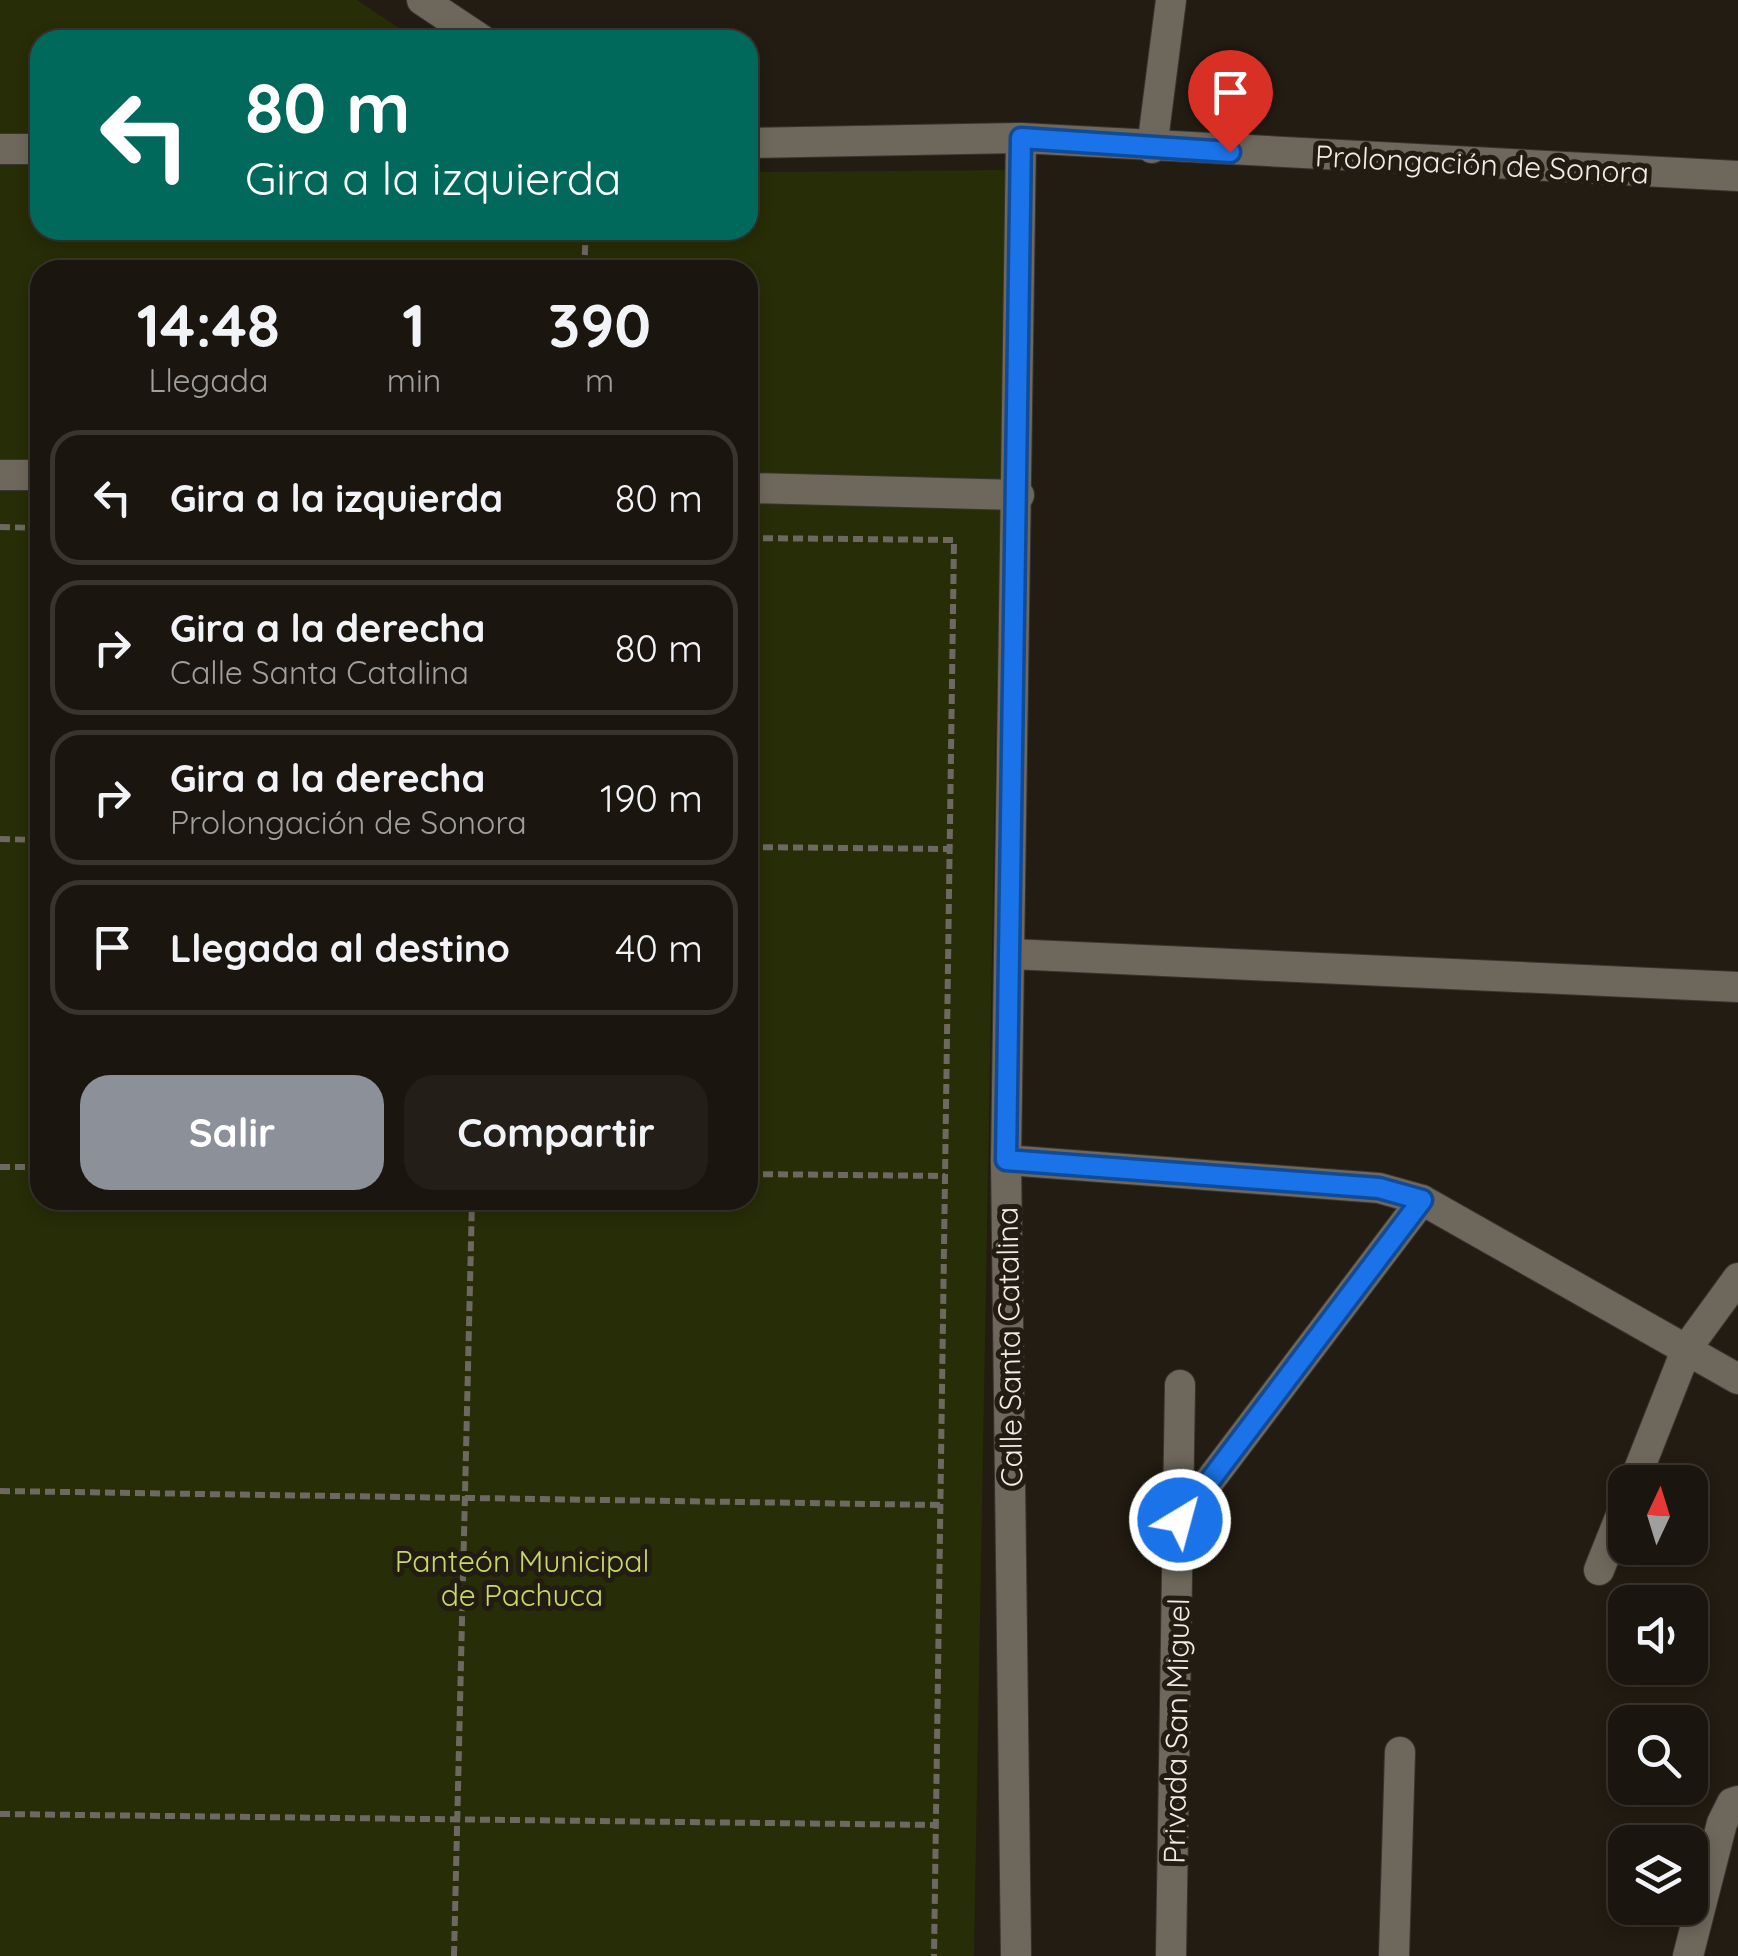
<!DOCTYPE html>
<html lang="es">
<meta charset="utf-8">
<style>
:root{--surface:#1a150e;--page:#231e17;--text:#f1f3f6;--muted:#9f9f9e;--line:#38342e;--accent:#8c9099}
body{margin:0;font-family:Quicksand,sans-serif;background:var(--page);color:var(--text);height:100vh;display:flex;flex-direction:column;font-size:38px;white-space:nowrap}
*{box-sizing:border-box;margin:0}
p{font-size:32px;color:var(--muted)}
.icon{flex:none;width:55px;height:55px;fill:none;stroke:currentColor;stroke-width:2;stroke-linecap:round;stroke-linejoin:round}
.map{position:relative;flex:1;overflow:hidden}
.panel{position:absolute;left:30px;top:260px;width:728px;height:950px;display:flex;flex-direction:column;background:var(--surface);border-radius:30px;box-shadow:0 5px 15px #0003,0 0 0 2px var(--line)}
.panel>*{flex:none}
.top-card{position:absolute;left:30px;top:30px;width:728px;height:210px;border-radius:30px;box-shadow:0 5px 15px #0003,0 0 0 2px var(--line);background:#00695c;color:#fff;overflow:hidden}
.needle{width:65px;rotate:4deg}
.fabs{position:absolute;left:1608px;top:1465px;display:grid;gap:20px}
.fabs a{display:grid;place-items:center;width:100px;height:100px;border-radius:20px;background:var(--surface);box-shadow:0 5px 15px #0003,0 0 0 2px var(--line);font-size:50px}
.pin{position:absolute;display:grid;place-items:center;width:85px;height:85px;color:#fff;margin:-102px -42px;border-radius:50% 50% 50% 0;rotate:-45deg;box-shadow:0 0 10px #0007}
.pin .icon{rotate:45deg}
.me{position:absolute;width:110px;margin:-55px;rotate:37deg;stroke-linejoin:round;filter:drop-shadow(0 0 8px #0008)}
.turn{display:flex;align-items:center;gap:35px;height:210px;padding:0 50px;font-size:45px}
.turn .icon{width:130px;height:130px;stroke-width:2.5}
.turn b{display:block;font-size:70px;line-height:85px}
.eta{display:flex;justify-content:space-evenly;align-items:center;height:170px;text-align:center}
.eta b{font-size:60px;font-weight:700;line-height:70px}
.cta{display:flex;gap:20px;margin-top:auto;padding:20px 50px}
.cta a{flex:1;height:115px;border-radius:30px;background:var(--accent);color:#fff;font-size:40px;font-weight:700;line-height:115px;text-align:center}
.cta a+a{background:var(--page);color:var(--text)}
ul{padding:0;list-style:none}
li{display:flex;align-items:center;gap:30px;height:135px;margin:0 20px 15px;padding:0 30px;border:5px solid var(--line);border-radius:30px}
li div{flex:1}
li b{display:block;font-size:38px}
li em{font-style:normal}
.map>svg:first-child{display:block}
.green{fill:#272d06;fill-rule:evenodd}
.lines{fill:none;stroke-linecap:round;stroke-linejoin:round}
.minor-casing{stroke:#39352f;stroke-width:32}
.path{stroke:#6e6960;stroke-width:6;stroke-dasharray:10 5;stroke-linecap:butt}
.minor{stroke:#6e685c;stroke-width:30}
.route-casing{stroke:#114b97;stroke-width:25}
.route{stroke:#1a73e8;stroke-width:18}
.labels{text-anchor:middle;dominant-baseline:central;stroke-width:10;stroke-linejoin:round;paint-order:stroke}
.street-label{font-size:30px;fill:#efece5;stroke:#221c12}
.park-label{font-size:30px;fill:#c6da64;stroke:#221c12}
</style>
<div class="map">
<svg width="1738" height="1956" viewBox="0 0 1738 1956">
<rect width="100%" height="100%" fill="#221c12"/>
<!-- green -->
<path class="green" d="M 0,0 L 357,0 L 417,40 L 40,40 L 40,230 L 748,230 L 748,172 L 1006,170 L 974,1956 L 0,1956 ZM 40,270 L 748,270 L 748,1200 L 40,1200 Z"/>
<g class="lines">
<defs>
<g id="minor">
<path d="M 422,0 L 482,40"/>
<path d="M 748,143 L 1021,138 L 1738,176"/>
<path d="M 1152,148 L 1171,0"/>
<path d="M 0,149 L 40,149"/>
<path d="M 0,475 L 40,475"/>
<path d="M 748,488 L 1019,495"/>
<path d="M 1010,954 L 1738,987"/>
<path d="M 1006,1160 L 1379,1188 L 1422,1200 L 1738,1379"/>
<path d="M 1634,1482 L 1687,1348 L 1738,1278"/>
<path d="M 1180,1520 L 1422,1200"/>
<path d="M 1599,1570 L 1625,1505"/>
<path d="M 1016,1956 L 1006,1160 L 1021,138"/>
<path d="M 1171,1956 L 1180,1385"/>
<path d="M 1394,1956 L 1400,1752"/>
<path d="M 1688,1956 L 1722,1823 L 1732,1803 L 1738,1801"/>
</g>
</defs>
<!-- minor casing -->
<use href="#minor" class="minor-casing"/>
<!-- path -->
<g class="path">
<path d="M 584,270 L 586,230"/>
<path d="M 0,527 L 40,528"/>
<path d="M 748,538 L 954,540 L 934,1956"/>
<path d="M 0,839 L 40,840"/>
<path d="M 748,847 L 950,849"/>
<path d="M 0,1167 L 40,1167"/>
<path d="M 748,1174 L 945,1176"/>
<path d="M 0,1491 L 940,1505"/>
<path d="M 0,1814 L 936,1825"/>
<path d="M 454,1956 L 472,1200"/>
</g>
<!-- minor -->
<use href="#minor" class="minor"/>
</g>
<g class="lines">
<defs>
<path id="route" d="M 1180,1520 L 1422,1200 L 1379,1188 L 1006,1160 L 1021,138 L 1230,152"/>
</defs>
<!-- route casing -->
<use href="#route" class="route-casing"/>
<!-- route -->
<use href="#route" class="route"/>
</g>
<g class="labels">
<!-- street labels -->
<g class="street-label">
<text transform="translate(1482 164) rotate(3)">Prolongación de Sonora</text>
<text transform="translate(1009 1347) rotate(-91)">Calle Santa Catalina</text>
<text transform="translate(1176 1731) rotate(-89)">Privada San Miguel</text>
</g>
<!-- park labels -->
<g class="park-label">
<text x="522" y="1561">Panteón Municipal<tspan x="522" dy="34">de Pachuca</tspan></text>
</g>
</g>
</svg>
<div class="fabs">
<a><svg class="needle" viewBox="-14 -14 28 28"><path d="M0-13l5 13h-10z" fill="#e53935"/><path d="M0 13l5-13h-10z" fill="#9f9f9e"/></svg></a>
<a><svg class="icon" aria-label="sound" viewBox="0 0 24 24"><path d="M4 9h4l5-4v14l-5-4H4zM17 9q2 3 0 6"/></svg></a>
<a><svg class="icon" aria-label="search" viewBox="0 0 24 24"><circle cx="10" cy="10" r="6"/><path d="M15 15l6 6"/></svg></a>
<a><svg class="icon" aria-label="layers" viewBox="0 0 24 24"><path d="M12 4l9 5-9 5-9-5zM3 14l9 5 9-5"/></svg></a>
</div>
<div class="pin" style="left:1230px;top:152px;background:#d93025"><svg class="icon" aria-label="arrive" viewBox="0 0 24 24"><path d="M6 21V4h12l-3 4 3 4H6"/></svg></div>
<svg class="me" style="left:1180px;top:1520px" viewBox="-20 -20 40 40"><circle r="17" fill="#1a73e8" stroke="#fff" stroke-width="3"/><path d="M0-11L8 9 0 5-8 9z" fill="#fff"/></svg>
<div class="top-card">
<div class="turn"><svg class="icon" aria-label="left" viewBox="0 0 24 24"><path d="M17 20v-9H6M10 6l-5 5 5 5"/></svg><div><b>80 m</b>Gira a la izquierda</div></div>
</div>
<section class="panel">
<div class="eta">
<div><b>14:48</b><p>Llegada</p></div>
<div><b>1</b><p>min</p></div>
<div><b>390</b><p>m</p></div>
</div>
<ul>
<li><svg class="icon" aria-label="left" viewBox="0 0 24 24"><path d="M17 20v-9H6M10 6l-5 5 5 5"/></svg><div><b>Gira a la izquierda</b></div><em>80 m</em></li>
<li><svg class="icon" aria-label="right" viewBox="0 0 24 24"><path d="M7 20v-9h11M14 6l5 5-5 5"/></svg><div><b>Gira a la derecha</b><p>Calle Santa Catalina</p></div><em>80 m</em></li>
<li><svg class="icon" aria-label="right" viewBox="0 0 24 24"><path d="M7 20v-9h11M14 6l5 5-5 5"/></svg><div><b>Gira a la derecha</b><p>Prolongación de Sonora</p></div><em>190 m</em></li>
<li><svg class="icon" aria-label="arrive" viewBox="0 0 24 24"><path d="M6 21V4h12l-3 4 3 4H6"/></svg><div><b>Llegada al destino</b></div><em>40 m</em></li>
</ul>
<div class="cta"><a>Salir</a><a>Compartir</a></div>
</section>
</div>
